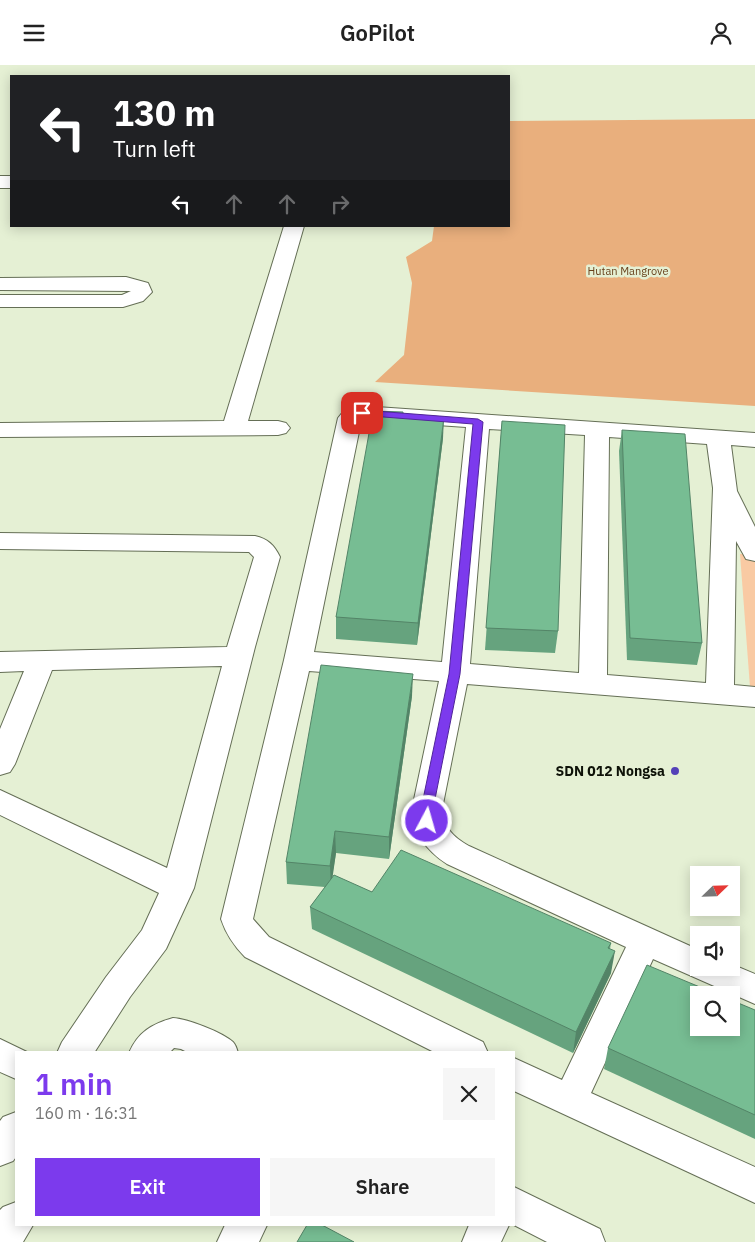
<!DOCTYPE html>
<meta charset="utf-8">
<style>
:root{--surface:#fff;--page:#f6f6f6;--text:#222;--muted:#767676;--accent:#7c3aed}
body{margin:0;font-family:"IBM Plex Sans",sans-serif;background:var(--page);color:var(--text);height:100vh;display:flex;flex-direction:column;font-size:19px;white-space:nowrap}
*{box-sizing:border-box;margin:0}
p{font-size:16px;color:var(--muted)}
.icon{flex:none;width:28px;height:28px;fill:none;stroke:currentColor;stroke-width:2;stroke-linecap:round;stroke-linejoin:round}
.map{position:relative;flex:1;overflow:hidden}
.sheet{position:absolute;left:15px;top:986px;width:500px;height:175px;display:flex;flex-direction:column;background:var(--surface);border-radius:0px;box-shadow:0 2px 12px #0003}
.sheet>*{flex:none}
.hud{position:absolute;left:10px;top:10px;width:500px;height:152px;border-radius:0px;box-shadow:0 2px 12px #0003;background:#202124;color:#fff;overflow:hidden}
.needle{width:32px;rotate:67deg}
.tools{position:absolute;left:690px;top:801px;display:grid;gap:10px}
.tools a{display:grid;place-items:center;width:50px;height:50px;border-radius:0px;background:var(--surface);box-shadow:0 2px 12px #0003;font-size:25px}
.pin{position:absolute;display:grid;place-items:center;width:42px;height:42px;color:#fff;margin:-21px;border-radius:10px;box-shadow:0 2px 8px #0006}
.me{position:absolute;width:55px;margin:-28px;rotate:6deg;stroke-linejoin:round;filter:drop-shadow(0 0 4px #0008)}
.turn{display:flex;align-items:center;gap:18px;height:105px;padding:0 20px;font-size:22px}
.turn .icon{width:65px;height:65px;stroke-width:2.5}
.turn b{display:block;font-size:35px;line-height:42px}
.lanes{display:flex;align-items:center;height:48px;padding:0 20px;background:#0003;justify-content:center;gap:25px;direction:ltr}
.lanes .off{opacity:.35}
.round{display:grid;place-items:center;flex:none;width:52px;height:52px;border-radius:0px;background:var(--page)}
.summary{display:flex;align-items:center;justify-content:space-between;height:85px;padding:0 20px}
h1{font-size:30px;font-weight:600;line-height:38px;color:var(--accent)}
.primary-button{display:flex;gap:10px;margin-top:auto;padding:10px 20px}
.primary-button a{flex:1;height:58px;border-radius:0px;background:var(--accent);color:#fff;font-size:20px;font-weight:600;line-height:58px;text-align:center}
.primary-button a+a{background:var(--page);color:var(--text)}
header{display:flex;justify-content:space-between;align-items:center;height:65px;padding:0 20px;background:var(--surface);font-size:22px;font-weight:600}
.map>svg:first-child{display:block}
.green{fill:#f9caa3}
.forest{fill:#e9af7d}
.lines{fill:none;stroke-linecap:round;stroke-linejoin:round}
.street-casing{stroke:#656f56;stroke-width:2}
.street{fill:#fff;fill-rule:evenodd}
.wall{fill:#66a37e}
.shaded-wall{fill:#538467}
.building{fill:#77bd93;stroke:#538467}
.route{fill:#7c3aed;stroke:#51269a}
.poi-dot{fill:#5441b8;stroke:#e5f0d4;stroke-width:2}
.labels{text-anchor:middle;dominant-baseline:central;stroke-width:5;stroke-linejoin:round;paint-order:stroke}
.far-park-label{font-size:11px;fill:#663f1a;stroke:#e5f0d4}
.poi-label{font-size:14px;font-weight:bold;fill:#0e1208;stroke:#e5f0d4;text-anchor:end}
</style>
<header><svg class="icon" aria-label="menu" viewBox="0 0 24 24"><path d="M4 6h16M4 12h16M4 18h16"/></svg>GoPilot<svg class="icon" aria-label="person" viewBox="0 0 24 24"><circle cx="12" cy="8" r="4"/><path d="M4 21q1-7 8-7t8 7"/></svg></header>
<div class="map">
<svg width="755" height="1177" viewBox="0 0 755 1177">
<rect width="100%" height="100%" fill="#e5f0d4"/>
<!-- green -->
<path class="green" d="M 740,489 L 753,489 L 755,494 L 755,622 L 750,622 Z"/>
<!-- forest -->
<path class="forest" d="M 755,54 L 755,341 L 375,317 L 404,290 L 412,218 L 406,192 L 432,176 L 434,161 L 509,161 L 509,56 Z"/>
<g class="lines">
<defs>
<g id="street">
<rect x="0" y="111" width="11" height="12"/>
<path d="M 284,161 L 304,161 L 248,356 L 278,356 L 286,358 L 290,363 L 286,368 L 278,370 L 0,372 L 0,358 L 224,356 Z"/>
<path d="M 126,212 L 148,218 L 152,227 L 143,236 L 123,242 L 0,242 L 0,230 L 122,230 L 131,226 L 0,225 L 0,213 Z"/>
<path d="M 362,341 L 755,368 L 755,382 L 731,380 L 737,426 L 755,462 L 755,496 L 746,494 L 736,476 L 734,620 L 755,622 L 755,642 L 467,619 L 442,744 C 444,763 453,772 469,781 L 699,885 L 699,902 L 731,902 L 731,899 L 755,909 L 755,939 L 653,894 L 591,1028 L 755,1102 L 755,1138 L 514,1026 L 514,993 L 562,1015 L 626,882 L 447,799 C 427,786 413,768 412,744 L 439,616 L 309,606 L 253,854 L 269,872 L 483,977 L 488,988 L 436,988 L 245,892 C 234,881 226,869 221,854 L 284,595 L 338,353 L 342,348 ZM 365,355 L 466,362 L 442,597 L 314,587 L 361,357 ZM 489,364 L 585,370 L 579,608 L 470,599 ZM 609,372 L 707,379 L 713,423 L 706,618 L 607,610 Z"/>
<path d="M 0,468 L 255,471 C 268,474 274,480 280,492 L 255,582 L 194,823 L 166,884 L 130,932 L 94,988 L 57,988 L 62,977 L 106,912 L 142,865 L 159,828 L 0,750 L 0,725 L 167,803 L 222,601 L 52,605 L 15,699 L 10,707 L 0,710 L 0,664 L 24,606 L 0,607 L 0,587 L 227,582 L 254,492 L 249,487 L 0,484 Z"/>
<path d="M 173,953 C 188,954 222,967 233,977 C 235,979 237,984 238,988 L 189,988 L 181,984 L 174,983 L 169,988 L 129,988 C 138,967 152,959 173,953 Z"/>
<path d="M 0,974 L 29,988 L 16,988 L 16,1014 L 0,1007 Z"/>
<path d="M 16,1047 L 16,1092 L 13,1096 L 0,1101 L 0,1056 L 3,1052 Z"/>
<path d="M 514,1122 L 600,1164 L 605,1177 L 547,1177 L 514,1160 Z"/>
<path d="M 16,1137 L 16,1160 L 33,1160 L 23,1177 L 0,1177 L 0,1145 L 3,1142 Z"/>
<path d="M 225,1160 L 267,1160 L 259,1177 L 217,1177 Z"/>
<path d="M 469,1160 L 509,1160 L 501,1177 L 462,1177 Z"/>
</g>
</defs>
<!-- street casing -->
<use href="#street" class="street-casing"/>
<!-- street -->
<use href="#street" class="street"/>
</g>
<!-- wall -->
<g class="wall">
<path d="M 403,349 L 443,373 L 417,580 L 336,574 L 336,552 Z"/>
<path d="M 502,356 L 558,566 L 555,588 L 485,585 Z"/>
<path d="M 622,365 L 702,578 L 697,600 L 627,595 L 619,386 Z"/>
<path d="M 412,631 L 389,794 L 336,788 L 332,812 L 372,827 L 611,878 L 610,884 L 611,908 L 573,988 L 312,864 L 310,842 L 325,822 L 287,819 L 286,797 Z"/>
<path d="M 755,945 L 755,1074 L 604,1004 L 608,983 Z"/>
</g>
<!-- shaded-wall -->
<g class="shaded-wall">
<path d="M 444,352 L 443,373 L 417,580 L 418,558 Z"/>
<path d="M 413,609 L 412,631 L 389,794 L 389,772 Z"/>
<path d="M 335,766 L 336,788 L 331,823 L 330,801 Z"/>
<path d="M 615,886 L 611,908 L 573,988 L 576,967 Z"/>
</g>
<!-- building -->
<g class="building">
<path d="M 373,346 L 403,347 L 403,349 L 444,352 L 418,558 L 336,552 Z"/>
<path d="M 502,356 L 565,360 L 558,566 L 486,563 Z"/>
<path d="M 622,365 L 685,369 L 702,578 L 630,573 Z"/>
<path d="M 321,600 L 413,609 L 389,772 L 335,766 L 330,801 L 286,797 Z"/>
<path d="M 401,785 L 611,878 L 608,883 L 615,886 L 576,967 L 310,842 L 334,810 L 372,827 Z"/>
<path d="M 647,900 L 719,930 L 699,930 L 699,962 L 731,962 L 731,935 L 755,945 L 755,1050 L 608,983 Z"/>
<path d="M 307,1160 L 322,1160 L 354,1177 L 297,1177 Z"/>
</g>
<!-- route -->
<path class="route" d="M 362,345 L 478,354 L 483,357 L 460,609 L 433,744 L 431,759 L 422,759 L 421,744 L 449,609 L 473,359 L 358,350 L 357,348 Z"/>
<!-- markers -->
<circle class="poi-dot" cx="675" cy="706" r="5"/>
<g class="labels">
<!-- far-park labels -->
<g class="far-park-label">
<text x="628" y="206">Hutan Mangrove</text>
</g>
<!-- poi labels -->
<g class="poi-label">
<text x="665" y="706">SDN 012 Nongsa</text>
</g>
</g>
</svg>
<div class="tools">
<a><svg class="needle" viewBox="-14 -14 28 28"><path d="M0-13l5 13h-10z" fill="#e53935"/><path d="M0 13l5-13h-10z" fill="#767676"/></svg></a>
<a><svg class="icon" aria-label="sound" viewBox="0 0 24 24"><path d="M4 9h4l5-4v14l-5-4H4zM17 9q2 3 0 6"/></svg></a>
<a><svg class="icon" aria-label="search" viewBox="0 0 24 24"><circle cx="10" cy="10" r="6"/><path d="M15 15l6 6"/></svg></a>
</div>
<div class="pin" style="left:362px;top:348px;background:#d93025"><svg class="icon" aria-label="arrive" viewBox="0 0 24 24"><path d="M6 21V4h12l-3 4 3 4H6"/></svg></div>
<svg class="me" style="left:427px;top:756px" viewBox="-20 -20 40 40"><circle r="17" fill="#7c3aed" stroke="#fff" stroke-width="3"/><path d="M0-11L8 9 0 5-8 9z" fill="#fff"/></svg>
<div class="hud">
<div class="turn"><svg class="icon" aria-label="left" viewBox="0 0 24 24"><path d="M17 20v-9H6M10 6l-5 5 5 5"/></svg><div><b>130 m</b>Turn left</div></div>
<div class="lanes"><svg class="icon" aria-label="left" viewBox="0 0 24 24"><path d="M17 20v-9H6M10 6l-5 5 5 5"/></svg><svg class="icon off" aria-label="ahead" viewBox="0 0 24 24"><path d="M12 20V5M6 11l6-6 6 6"/></svg><svg class="icon off" aria-label="ahead" viewBox="0 0 24 24"><path d="M12 20V5M6 11l6-6 6 6"/></svg><svg class="icon off" aria-label="right" viewBox="0 0 24 24"><path d="M7 20v-9h11M14 6l5 5-5 5"/></svg></div>
</div>
<section class="sheet">
<div class="summary"><div><h1>1 min</h1><p>160 m · 16:31</p></div><a class="round"><svg class="icon" aria-label="close" viewBox="0 0 24 24"><path d="M6 6l12 12M18 6L6 18"/></svg></a></div>
<div class="primary-button"><a>Exit</a><a>Share</a></div>
</section>
</div>
